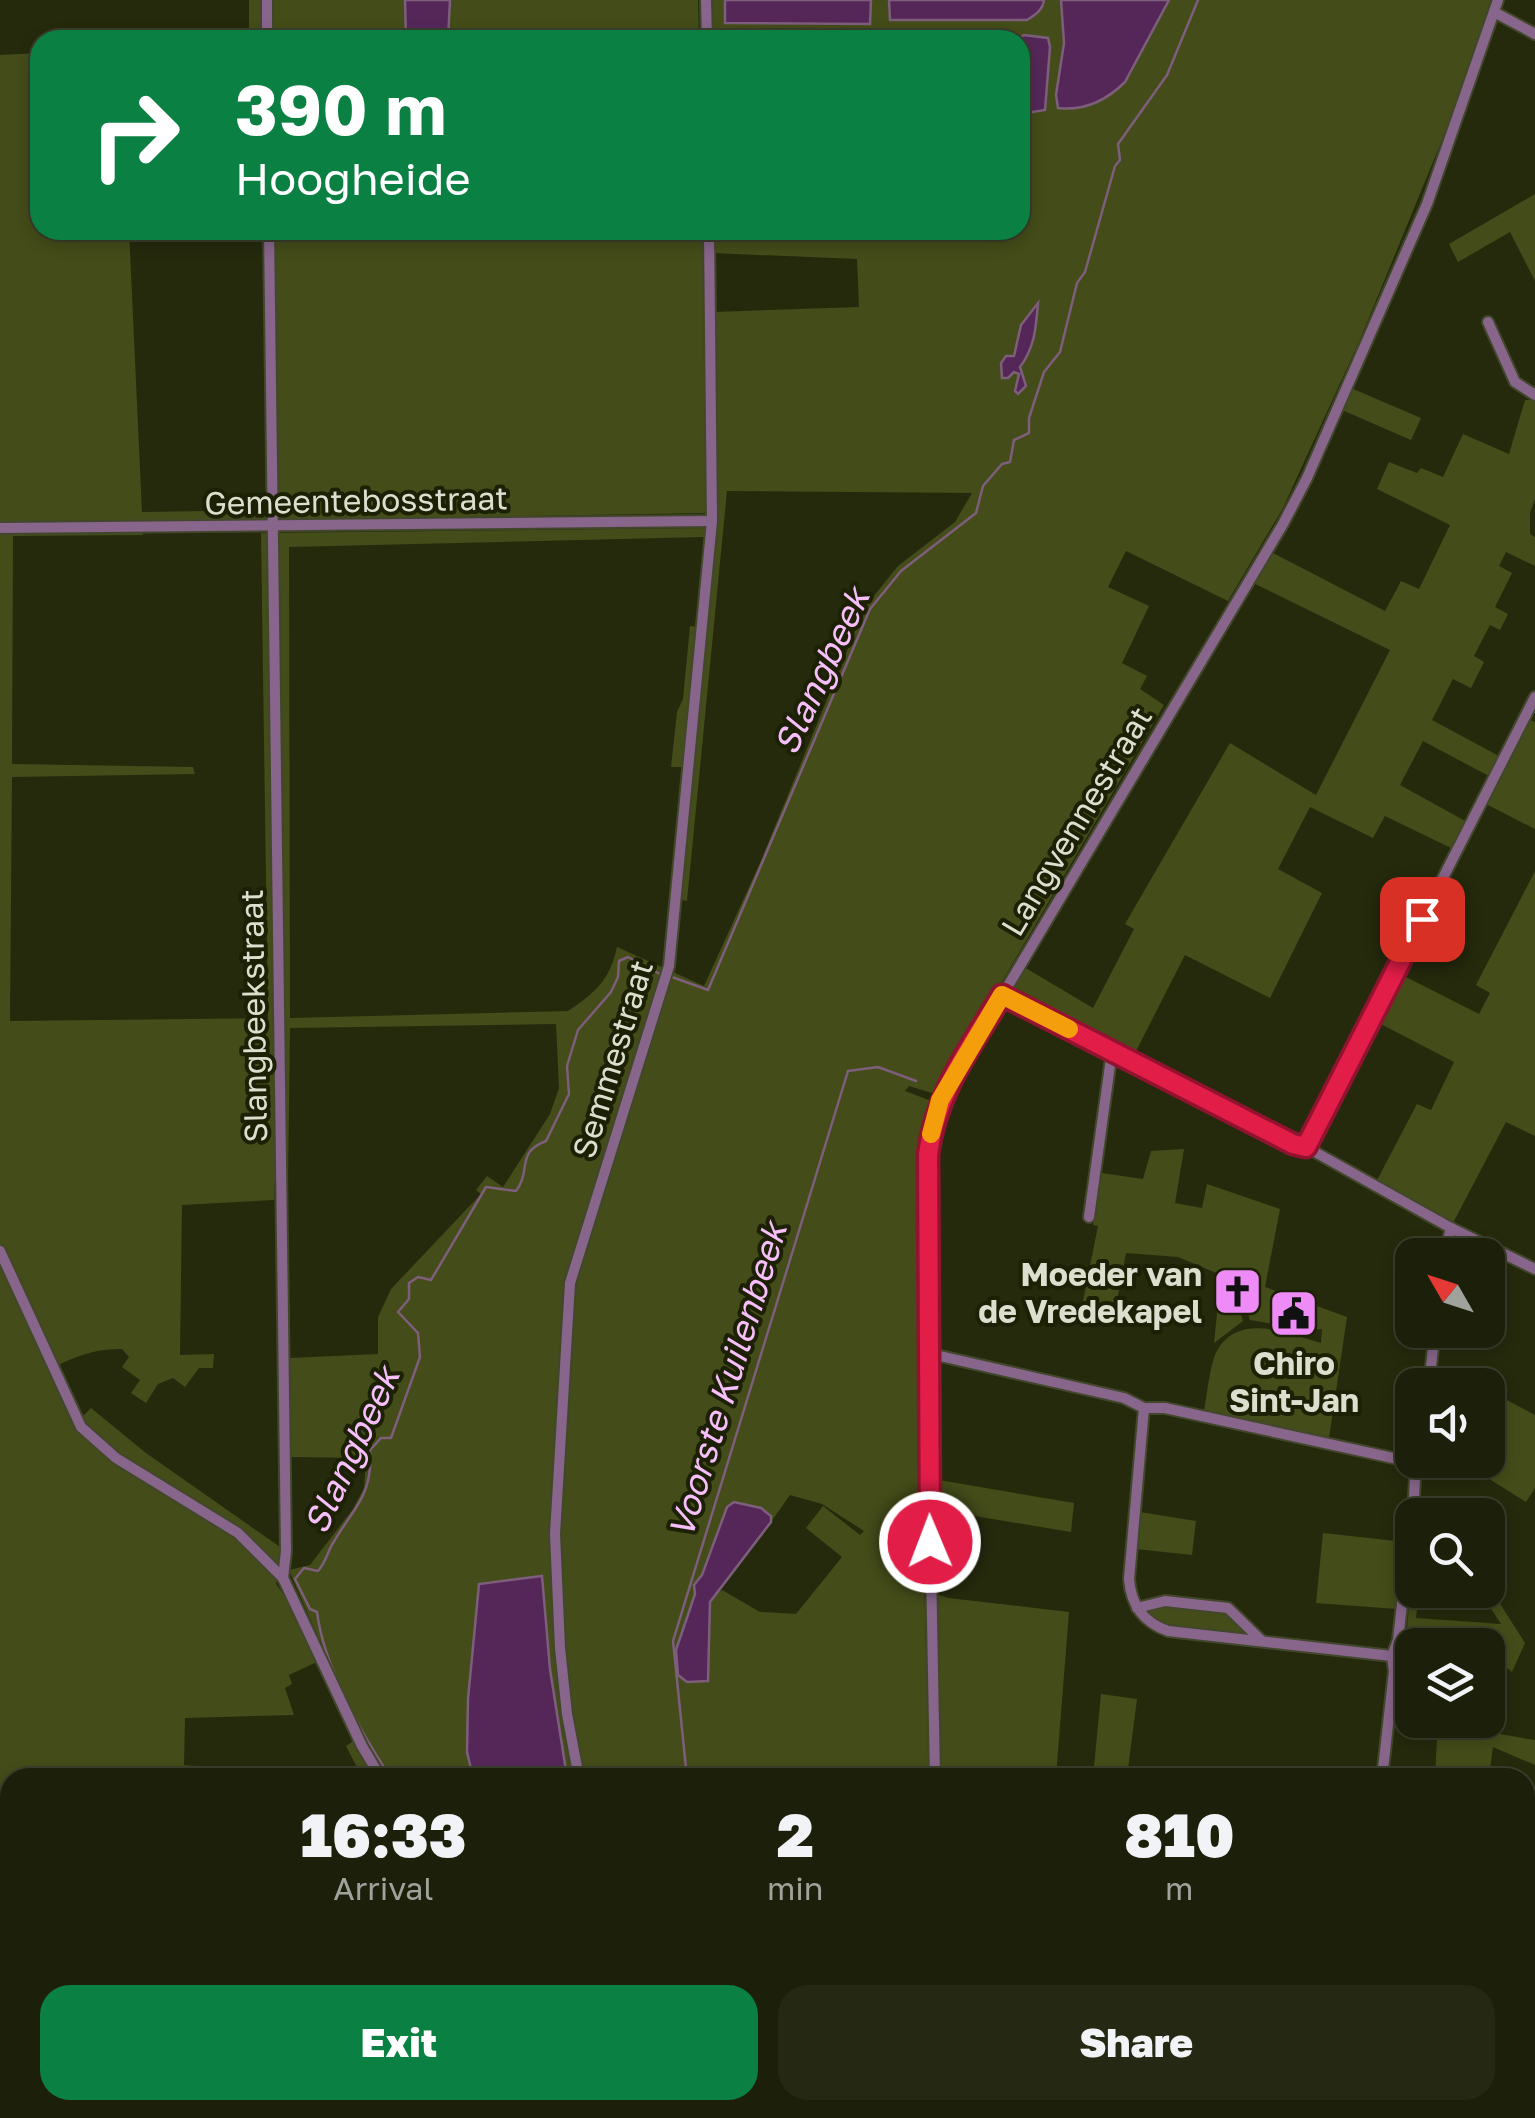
<!DOCTYPE html>
<style>
:root{--surface:#1c200a;--page:#252813;--text:#f1f3f6;--muted:#a0a39c;--line:#3a3e2b;--accent:#0b8043}
body{margin:0;font-family:"Golos Text",sans-serif;background:var(--page);color:var(--text);height:100vh;display:flex;flex-direction:column;font-size:38px;white-space:nowrap}
*{box-sizing:border-box;margin:0}
p{font-size:32px;color:var(--muted)}
.icon{flex:none;width:55px;height:55px;fill:none;stroke:currentColor;stroke-width:2;stroke-linecap:round;stroke-linejoin:round}
.map{position:relative;flex:1;overflow:hidden}
.sheet{position:absolute;left:0px;top:1768px;width:1535px;height:352px;display:flex;flex-direction:column;background:var(--surface);border-radius:30px 30px 0 0;box-shadow:0 5px 15px #0003,0 0 0 2px var(--line)}
.sheet>*{flex:none}
.guide{position:absolute;left:30px;top:30px;width:1000px;height:210px;border-radius:30px;box-shadow:0 5px 15px #0003,0 0 0 2px var(--line);background:#0b8043;color:#fff;overflow:hidden}
.needle{width:65px;rotate:309deg}
.controls{position:absolute;left:1395px;top:1238px;display:grid;gap:20px}
.controls a{display:grid;place-items:center;width:110px;height:110px;border-radius:20px;background:var(--surface);box-shadow:0 5px 15px #0003,0 0 0 2px var(--line);font-size:50px}
.pin{position:absolute;display:grid;place-items:center;width:85px;height:85px;color:#fff;margin:-42px;border-radius:20px;box-shadow:0 5px 15px #0006}
.me{position:absolute;width:110px;margin:-55px;rotate:359deg;stroke-linejoin:round;filter:drop-shadow(0 0 8px #0008)}
.turn{display:flex;align-items:center;gap:35px;height:210px;padding:0 40px;font-size:45px}
.turn .icon{width:130px;height:130px;stroke-width:2.5}
.turn b{display:block;font-size:70px;line-height:85px}
.eta{display:flex;justify-content:space-evenly;align-items:center;height:170px;text-align:center}
.eta b{font-size:60px;font-weight:800;line-height:70px}
.action{display:flex;gap:20px;margin-top:auto;padding:20px 40px}
.action a{flex:1;height:115px;border-radius:30px;background:var(--accent);color:#fff;font-size:40px;font-weight:800;line-height:115px;text-align:center}
.action a+a{background:var(--page);color:var(--text)}
.map>svg:first-child{display:block}
.green{fill:#444c19;fill-rule:evenodd}
.water{fill:#542758;stroke:#7d5e7b;stroke-width:2.5}
.lines{fill:none;stroke-linecap:round;stroke-linejoin:round}
.stream{stroke:#7d5e7b;stroke-width:2.5}
.street-casing{stroke:#42472c;stroke-width:14}
.street{stroke:#88658b;stroke-width:10}
.route-casing{stroke:#92132f;stroke-width:25}
.route{stroke:#e11d48;stroke-width:18}
.slow{stroke:#f59e0b;stroke-width:18}
.labels{text-anchor:middle;dominant-baseline:central;stroke-width:8;stroke-linejoin:round;paint-order:stroke}
.street-label{font-size:32px;fill:#dcdfce;stroke:#1c2004}
.poi-label{font-size:32px;font-weight:bold;fill:#dcdfce;stroke:#1c2004;text-anchor:end}
.water-label{font-size:35px;font-style:italic;fill:#f6befa;stroke:#1c2004}
</style>
<div class="map">
<svg width="1535" height="2118" viewBox="0 0 1535 2118">
<rect width="100%" height="100%" fill="#252a0d"/>
<!-- green -->
<g class="green">
<path d="M 249,0 L 405,0 L 406,37 L 409,40 L 249,40 Z"/>
<path d="M 450,0 L 698,0 L 699,40 L 448,40 Z"/>
<path d="M 711,0 L 725,0 L 726,23 L 869,24 L 871,0 L 889,0 L 890,20 L 1027,20 L 1038,13 L 1044,0 L 1061,0 L 1064,43 L 1056,95 L 1075,110 L 1063,0 L 1491,0 L 1454,111 L 1359,342 L 1283,508 L 1228,601 L 1126,551 L 1108,587 L 1149,606 L 1122,663 L 1147,676 L 1140,689 L 1164,705 L 938,1091 L 935,1094 L 909,1086 L 905,1091 L 934,1102 L 924,1143 L 921,1461 L 929,1767 L 910,1778 L 567,1777 L 550,1669 L 541,1576 L 479,1584 L 468,1699 L 467,1752 L 480,1777 L 362,1777 L 346,1746 L 361,1736 L 289,1570 L 310,1565 L 353,1509 L 364,1488 L 366,1458 L 290,1457 L 290,1358 L 378,1354 L 378,1317 L 391,1289 L 481,1194 L 476,1190 L 487,1176 L 503,1187 L 550,1114 L 559,1088 L 556,1024 L 290,1028 L 288,1181 L 274,1182 L 274,1200 L 182,1205 L 180,1355 L 214,1354 L 213,1368 L 199,1368 L 185,1387 L 173,1378 L 158,1384 L 146,1403 L 131,1393 L 140,1380 L 122,1367 L 129,1357 L 122,1349 C 96,1348 72,1357 49,1370 L 79,1420 L 91,1408 L 146,1453 L 280,1547 L 276,1584 L 291,1605 L 319,1661 L 289,1675 L 292,1684 L 285,1688 L 294,1715 L 185,1718 L 184,1765 L 289,1774 L 289,1777 C 270,1777 215,1773 202,1778 L 10,1778 L 10,2110 L 277,2110 L 267,2111 L 268,2118 L 0,2118 L 0,55 L 40,53 L 40,230 L 129,230 L 142,512 L 266,510 L 265,521 L 142,524 L 143,535 L 13,536 L 12,764 L 193,767 L 195,774 L 12,777 L 10,1021 L 268,1018 L 261,533 L 705,528 L 707,513 L 275,520 L 273,230 L 705,230 L 713,312 L 859,307 L 857,259 L 712,253 L 712,230 L 1020,230 L 1020,114 L 1029,115 L 1050,47 L 1017,37 L 1016,40 L 710,40 ZM 727,491 L 972,493 L 955,522 L 898,566 L 865,607 L 760,863 L 704,986 L 617,947 C 610,980 595,993 568,1011 L 290,1018 L 289,547 L 704,537 L 699,627 L 690,626 L 683,699 L 677,712 L 671,767 L 683,767 L 674,899 L 687,901 ZM 790,1495 L 822,1504 L 864,1531 L 860,1535 L 823,1506 L 806,1528 L 842,1557 L 796,1614 L 760,1612 L 722,1590 L 713,1596 L 710,1602 L 708,1681 L 676,1650 L 695,1594 L 695,1584 L 702,1575 L 727,1507 L 734,1502 L 771,1516 L 771,1522 Z"/>
<path d="M 1535,194 L 1535,281 L 1510,232 L 1458,262 L 1449,244 Z"/>
<path d="M 1351,388 L 1421,418 L 1411,440 L 1342,410 Z"/>
<path d="M 1525,400 L 1535,400 L 1535,499 L 1530,513 L 1530,534 L 1535,537 L 1535,566 L 1506,552 L 1499,566 L 1512,573 L 1495,607 L 1508,614 L 1500,630 L 1490,625 L 1474,656 L 1484,662 L 1471,688 L 1453,679 L 1432,720 L 1499,756 L 1489,776 L 1423,741 L 1400,785 L 1467,822 L 1453,849 L 1385,816 L 1373,838 L 1310,807 L 1278,869 L 1322,893 L 1270,998 L 1185,955 L 1133,1057 L 1013,995 L 1011,989 L 1024,967 L 1093,1008 L 1134,929 L 1125,924 L 1230,743 L 1316,795 L 1390,650 L 1253,583 L 1271,552 L 1385,611 L 1401,581 L 1419,589 L 1450,525 L 1377,489 L 1389,462 L 1417,473 L 1421,468 L 1443,477 L 1463,434 L 1509,454 Z"/>
<path d="M 1528,719 L 1535,722 L 1535,829 L 1484,803 Z"/>
<path d="M 1535,871 L 1535,1136 L 1506,1122 L 1453,1223 L 1376,1182 L 1417,1104 L 1431,1110 L 1454,1062 L 1373,1020 L 1398,973 L 1479,1014 L 1490,993 L 1476,985 Z"/>
<path d="M 1184,1149 L 1175,1203 L 1202,1208 L 1207,1184 L 1280,1209 L 1265,1287 L 1347,1317 L 1329,1438 L 1204,1411 C 1207,1396 1210,1361 1218,1349 C 1241,1312 1288,1334 1321,1343 L 1322,1329 L 1309,1330 L 1250,1320 L 1242,1295 L 1236,1298 L 1243,1321 L 1214,1343 L 1221,1275 L 1178,1257 L 1126,1253 L 1116,1306 L 1083,1301 L 1098,1226 L 1093,1225 L 1102,1173 L 1143,1179 L 1151,1151 Z"/>
<path d="M 1488,1390 L 1535,1415 L 1535,1488 L 1526,1502 L 1459,1460 L 1488,1460 Z"/>
<path d="M 933,1479 L 1074,1503 L 1071,1532 L 933,1509 Z"/>
<path d="M 1140,1512 L 1196,1521 L 1192,1555 L 1136,1549 Z"/>
<path d="M 1323,1533 L 1405,1542 L 1397,1609 L 1316,1603 Z"/>
<path d="M 1412,1569 L 1412,1590 L 1419,1590 L 1416,1618 L 1501,1624 L 1479,1590 L 1488,1590 L 1488,1585 L 1525,1643 L 1512,1672 L 1488,1652 L 1485,1635 L 1407,1629 Z"/>
<path d="M 936,1594 L 948,1598 L 1069,1612 L 1056,1777 L 946,1778 L 941,1773 Z"/>
<path d="M 1162,1605 L 1229,1614 L 1248,1631 L 1246,1634 L 1168,1626 L 1148,1615 L 1149,1609 Z"/>
<path d="M 1101,1694 L 1137,1699 L 1127,1777 L 1093,1777 Z"/>
<path d="M 1488,1694 L 1500,1695 L 1488,1732 L 1535,1740 L 1535,1765 L 1493,1747 L 1489,1777 L 1435,1777 L 1438,1720 L 1488,1720 Z"/>
<path d="M 500,2110 L 724,2110 L 722,2118 L 578,2118 Z"/>
</g>
<!-- water -->
<g class="water">
<path d="M 405,0 L 450,0 L 448,40 L 406,37 Z"/>
<path d="M 725,0 L 871,0 L 870,24 L 725,23 Z"/>
<path d="M 889,0 L 1044,0 C 1043,10 1035,15 1027,20 L 890,20 Z"/>
<path d="M 1061,0 L 1169,0 L 1125,82 C 1107,100 1084,111 1058,108 L 1056,95 L 1064,43 Z"/>
<path d="M 1024,35 L 1048,38 L 1050,47 L 1045,110 L 1020,114 L 1020,40 L 1016,40 Z"/>
<path d="M 1038,303 C 1036,327 1035,347 1020,367 L 1026,386 L 1018,394 L 1015,391 L 1019,374 L 1014,372 L 1008,378 L 1002,378 L 1001,363 L 1006,356 L 1014,356 L 1021,325 Z"/>
<path d="M 734,1502 L 761,1508 L 771,1516 L 771,1522 L 710,1602 L 708,1681 L 687,1682 L 678,1675 L 676,1650 L 695,1594 L 694,1585 L 702,1575 L 727,1507 Z"/>
<path d="M 542,1576 L 550,1669 L 567,1777 L 473,1777 L 467,1752 L 468,1699 L 479,1584 Z"/>
</g>
<g class="lines">
<!-- stream -->
<g class="stream">
<path d="M 672,977 L 708,990 L 870,609 L 901,571 L 976,513 L 983,486 L 1002,464 L 1010,462 L 1014,440 L 1029,433 L 1029,418 L 1044,372 L 1060,352 L 1077,283 L 1085,272 L 1115,166 L 1120,160 L 1118,144 L 1167,75 L 1198,0"/>
<path d="M 391,1778 C 359,1730 324,1666 317,1612 L 310,1609 L 295,1579 L 304,1568 L 318,1571 C 326,1562 327,1553 333,1543 C 354,1507 373,1496 370,1450 L 381,1438 L 391,1438 L 420,1357 L 418,1333 L 398,1312 L 409,1299 L 409,1283 L 418,1277 L 431,1280 L 486,1187 L 516,1191 C 532,1170 515,1153 546,1141 L 569,1094 L 567,1066 L 578,1030 L 611,992 L 618,977 L 619,961 L 628,957 L 660,974"/>
<path d="M 687,1778 L 673,1641 L 848,1071 L 878,1067 L 916,1081"/>
<path d="M 724,2110 L 725,2118"/>
<path d="M 361,2118 L 363,2110"/>
</g>
<defs>
<g id="street">
<path d="M 267,0 L 267,40"/>
<path d="M 706,0 L 707,40"/>
<path d="M 1494,12 L 1535,34"/>
<path d="M 269,230 L 286,1551 L 283,1578 L 362,1746 L 381,1778"/>
<path d="M 1488,322 L 1515,382 L 1535,395"/>
<path d="M 0,528 L 712,521"/>
<path d="M 1002,995 L 1293,1144 L 1306,1147 L 1451,1228 L 1535,1269"/>
<path d="M 1306,1147 L 1535,697"/>
<path d="M 1089,1217 L 1112,1051"/>
<path d="M 0,1251 L 81,1427 L 116,1458 L 238,1533 L 283,1578"/>
<path d="M 1444,1255 L 1451,1228"/>
<path d="M 927,1353 L 1124,1398 L 1144,1408 L 1165,1408 L 1416,1463"/>
<path d="M 1429,1385 L 1435,1330"/>
<path d="M 1144,1408 L 1129,1579 C 1131,1605 1143,1622 1168,1631 L 1392,1656"/>
<path d="M 1413,1515 L 1416,1460"/>
<path d="M 1137,1608 L 1165,1601 L 1228,1608 L 1262,1641"/>
<path d="M 579,1778 L 567,1714 L 560,1648 L 555,1534 L 570,1283 L 669,966 L 712,521 L 709,230"/>
<path d="M 935,1778 L 927,1353 L 928,1154 L 940,1100 L 1283,524 L 1307,478 L 1427,204 L 1498,0"/>
<path d="M 1382,1778 L 1394,1671 L 1392,1656 L 1398,1640 L 1412,1515"/>
<path d="M 1525,1852 L 1535,1853"/>
<path d="M 1525,1889 L 1535,1864"/>
<path d="M 451,2110 L 532,2118"/>
<path d="M 1441,2110 L 1454,2118"/>
<path d="M 347,2118 L 351,2110"/>
<path d="M 646,2118 L 646,2110"/>
<path d="M 838,2118 L 841,2110"/>
<path d="M 1043,2118 L 1044,2110"/>
<path d="M 1427,2118 L 1430,2110"/>
</g>
</defs>
<!-- street casing -->
<use href="#street" class="street-casing"/>
<!-- street -->
<use href="#street" class="street"/>
</g>
<g class="lines">
<defs>
<path id="route" d="M 930,1542 L 928,1154 C 936,1092 971,1047 1002,995 L 1293,1144 L 1306,1147 L 1422,919"/>
</defs>
<!-- route casing -->
<use href="#route" class="route-casing"/>
<!-- route -->
<use href="#route" class="route"/>
<!-- slow -->
<path class="slow" d="M 931,1134 L 940,1100 L 1002,995 L 1069,1029"/>
</g>
<!-- icons -->
<defs>
<symbol id="church-square" viewBox="-11 -11 22 22"><rect x="-9" y="-9" width="18" height="18" rx="4" fill="#ef8bf7" stroke="#1c2004"/><path d="M-1.2-6h2.4v3.5h3.3v2.4h-3.3V6h-2.4V-.1h-3.3v-2.4h3.3Z" fill="#111"/></symbol>
<symbol id="civic-square" viewBox="-11 -11 22 22"><rect x="-9" y="-9" width="18" height="18" rx="4" fill="#ef8bf7" stroke="#1c2004"/><path d="M-.6-6.5H3V-4.5H.6V-3L4-1V1h2V6H-6V1h2V-1L-.6-3ZM-1.2 2.5V6h2.4V2.5Z" fill="#111"/></symbol>
</defs>
<g fill-rule="evenodd">
<use href="#church-square" x="1210" y="1264" width="55" height="55"/>
<use href="#civic-square" x="1266" y="1286" width="55" height="55"/>
</g>
<g class="labels">
<!-- street labels -->
<g class="street-label">
<text transform="translate(356 500) rotate(-1)">Gemeentebosstraat</text>
<text transform="translate(1076 821) rotate(-59)">Langvennestraat</text>
<text transform="translate(253 1016) rotate(-91)">Slangbeekstraat</text>
<text transform="translate(612 1059) rotate(-73)">Semmestraat</text>
</g>
<!-- poi labels -->
<g class="poi-label">
<text x="1202" y="1274">Moeder van<tspan x="1202" dy="37">de Vredekapel</tspan></text>
<text x="1294" y="1363" text-anchor="middle">Chiro<tspan x="1294" dy="37">Sint-Jan</tspan></text>
</g>
<!-- water labels -->
<g class="water-label">
<text transform="translate(821 671) rotate(-65)">Slangbeek</text>
<text transform="translate(727 1380) rotate(-73)">Voorste Kuilenbeek</text>
<text transform="translate(351 1450) rotate(-65)">Slangbeek</text>
</g>
</g>
</svg>
<div class="controls">
<a><svg class="needle" viewBox="-14 -14 28 28"><path d="M0-13l5 13h-10z" fill="#e53935"/><path d="M0 13l5-13h-10z" fill="#a0a39c"/></svg></a>
<a><svg class="icon" aria-label="sound" viewBox="0 0 24 24"><path d="M4 9h4l5-4v14l-5-4H4zM17 9q2 3 0 6"/></svg></a>
<a><svg class="icon" aria-label="search" viewBox="0 0 24 24"><circle cx="10" cy="10" r="6"/><path d="M15 15l6 6"/></svg></a>
<a><svg class="icon" aria-label="layers" viewBox="0 0 24 24"><path d="M12 4l9 5-9 5-9-5zM3 14l9 5 9-5"/></svg></a>
</div>
<div class="pin" style="left:1422px;top:919px;background:#d93025"><svg class="icon" aria-label="arrive" viewBox="0 0 24 24"><path d="M6 21V4h12l-3 4 3 4H6"/></svg></div>
<svg class="me" style="left:930px;top:1542px" viewBox="-20 -20 40 40"><circle r="17" fill="#e11d48" stroke="#fff" stroke-width="3"/><path d="M0-11L8 9 0 5-8 9z" fill="#fff"/></svg>
<div class="guide">
<div class="turn"><svg class="icon" aria-label="right" viewBox="0 0 24 24"><path d="M7 20v-9h11M14 6l5 5-5 5"/></svg><div><b>390 m</b>Hoogheide</div></div>
</div>
<section class="sheet">
<div class="eta">
<div><b>16:33</b><p>Arrival</p></div>
<div><b>2</b><p>min</p></div>
<div><b>810</b><p>m</p></div>
</div>
<div class="action"><a>Exit</a><a>Share</a></div>
</section>
</div>
